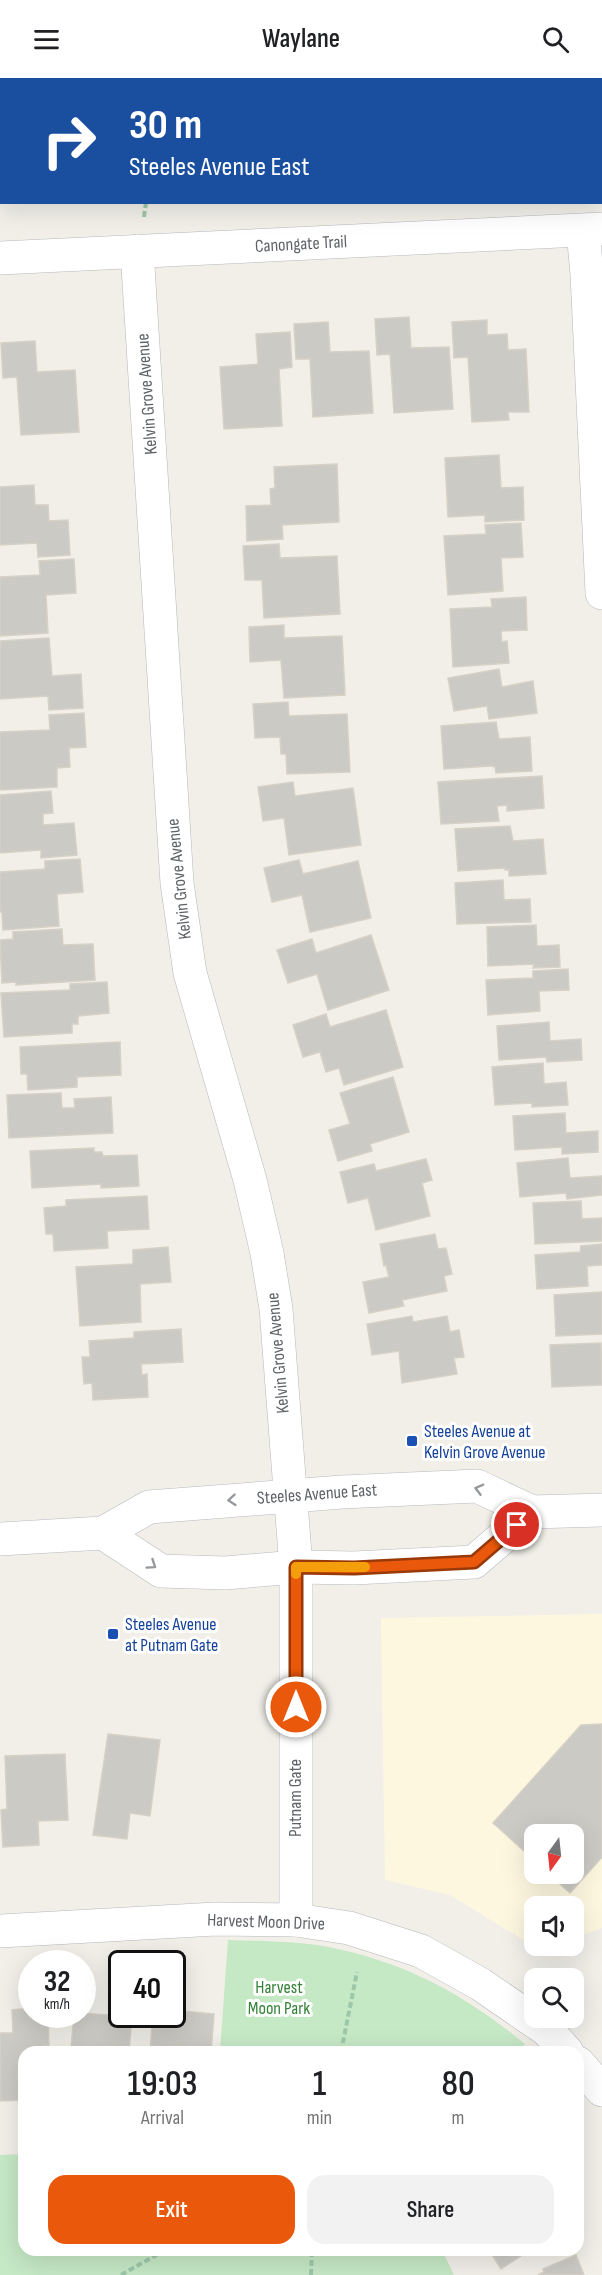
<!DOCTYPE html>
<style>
:root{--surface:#fff;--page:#f2f2f2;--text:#202124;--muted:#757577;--accent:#ea580c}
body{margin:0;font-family:"Sofia Sans Condensed",sans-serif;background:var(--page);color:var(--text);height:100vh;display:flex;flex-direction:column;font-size:22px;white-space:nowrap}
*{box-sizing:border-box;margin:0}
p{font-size:20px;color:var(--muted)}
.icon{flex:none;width:33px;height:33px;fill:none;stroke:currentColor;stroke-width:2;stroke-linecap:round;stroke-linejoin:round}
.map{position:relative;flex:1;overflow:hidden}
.details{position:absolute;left:18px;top:1968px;width:566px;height:210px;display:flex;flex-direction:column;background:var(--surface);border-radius:18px;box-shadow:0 6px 24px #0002}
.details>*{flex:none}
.guide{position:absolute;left:0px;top:0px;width:603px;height:126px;box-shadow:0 6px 24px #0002;background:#1a4fa0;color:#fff;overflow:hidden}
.needle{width:39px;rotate:195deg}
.controls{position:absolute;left:524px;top:1746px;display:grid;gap:12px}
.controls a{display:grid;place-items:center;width:60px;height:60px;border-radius:12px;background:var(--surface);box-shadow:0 6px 24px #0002;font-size:30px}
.speed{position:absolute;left:18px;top:1872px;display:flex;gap:12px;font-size:30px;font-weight:700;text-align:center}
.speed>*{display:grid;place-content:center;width:78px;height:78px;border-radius:50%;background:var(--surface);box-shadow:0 6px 24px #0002;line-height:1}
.speed small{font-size:15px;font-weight:400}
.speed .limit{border:3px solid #111;border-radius:9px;background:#fff;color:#111}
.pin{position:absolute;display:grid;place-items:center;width:51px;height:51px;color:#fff;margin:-26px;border:3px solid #fff;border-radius:50%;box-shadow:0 2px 6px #0007}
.me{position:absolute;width:66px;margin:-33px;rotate:0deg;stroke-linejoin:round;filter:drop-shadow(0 0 4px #0008)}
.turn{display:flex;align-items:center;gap:21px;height:126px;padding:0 30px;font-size:27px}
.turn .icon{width:78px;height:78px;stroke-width:2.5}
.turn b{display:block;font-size:42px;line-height:51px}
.eta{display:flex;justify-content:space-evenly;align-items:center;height:102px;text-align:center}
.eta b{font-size:36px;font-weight:600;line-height:42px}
.cta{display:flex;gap:12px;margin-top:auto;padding:12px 30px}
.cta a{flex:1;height:69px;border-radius:18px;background:var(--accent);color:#fff;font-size:24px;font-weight:600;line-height:69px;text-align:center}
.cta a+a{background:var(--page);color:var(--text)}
header{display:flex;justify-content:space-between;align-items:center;height:78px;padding:0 30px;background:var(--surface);font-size:27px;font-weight:600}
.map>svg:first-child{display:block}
.commercial{fill:#fef7e0;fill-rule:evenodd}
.green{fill:#c5e8c5}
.building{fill:#cccac5;stroke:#d6d1c6;stroke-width:1.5}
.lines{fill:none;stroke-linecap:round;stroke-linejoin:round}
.minor-casing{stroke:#b5b8bc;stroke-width:34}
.tertiary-casing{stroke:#b5b8bc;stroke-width:34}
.secondary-casing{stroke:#b6babf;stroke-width:34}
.path{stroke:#9cc7a9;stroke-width:4;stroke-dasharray:6 3;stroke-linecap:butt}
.minor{stroke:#fff;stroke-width:33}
.tertiary{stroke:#fff;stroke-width:33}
.secondary{stroke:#fff;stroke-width:33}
.oneway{stroke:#979a9d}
.route-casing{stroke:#983908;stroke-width:15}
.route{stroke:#ea580c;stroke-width:10}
.slow{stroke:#f59e0b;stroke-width:10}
.transit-dot{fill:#1a4fb4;stroke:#fff;stroke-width:2}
.labels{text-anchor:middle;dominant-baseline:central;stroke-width:6;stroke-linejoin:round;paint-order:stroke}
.street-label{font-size:18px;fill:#5f6368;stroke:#fff}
.transit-label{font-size:18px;fill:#164399;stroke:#fff;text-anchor:start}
.park-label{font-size:18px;fill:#348238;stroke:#fff}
</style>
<header><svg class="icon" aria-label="menu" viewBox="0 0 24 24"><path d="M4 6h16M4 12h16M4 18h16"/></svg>Waylane<svg class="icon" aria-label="search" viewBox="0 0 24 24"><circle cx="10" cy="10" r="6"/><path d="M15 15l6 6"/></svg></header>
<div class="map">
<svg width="602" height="2197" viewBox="0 0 602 2197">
<rect width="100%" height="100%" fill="#f1efe8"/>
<!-- commercial -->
<path class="commercial" d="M 602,1536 L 602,1850 L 573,1861 L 573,1828 L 534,1828 L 534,1868 L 550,1868 L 538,1871 L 450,1817 L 385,1802 L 381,1540 ZM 534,1756 L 573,1756 L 573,1796 L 534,1796 Z"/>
<!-- green -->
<g class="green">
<path d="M 228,1862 C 261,1863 297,1863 329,1869 C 407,1885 464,1916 525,1966 L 518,1974 L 220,1974 Z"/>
<path d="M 24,2076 L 24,2172 L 442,2172 L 454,2197 L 0,2197 L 0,2077 Z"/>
</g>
<!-- building -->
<g class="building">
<path d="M 0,0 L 20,2 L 2,2 L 0,61 Z"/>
<rect x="25" y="0" width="57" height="2"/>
<path d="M 225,0 L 245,2 L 187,2 Z"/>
<rect x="270" y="0" width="59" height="2"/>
<rect x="333" y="0" width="59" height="2"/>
<rect x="425" y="0" width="57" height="2"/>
<path d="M 502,0 L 559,0 L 560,2 L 502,2 Z"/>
<path d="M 579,0 L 602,0 L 602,21 L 602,2 Z"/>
<path d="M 409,239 L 411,270 L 449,269 L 453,331 L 394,335 L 390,276 L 377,277 L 375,241 Z"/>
<path d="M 487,242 L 487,257 L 507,256 L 508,272 L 526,271 L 529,334 L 508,334 L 509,342 L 472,344 L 468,279 L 454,280 L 452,244 Z"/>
<path d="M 328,244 L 330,274 L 369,273 L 373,335 L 313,339 L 310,281 L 296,281 L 294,246 Z"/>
<path d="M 290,254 L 292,289 L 279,291 L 282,348 L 224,351 L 220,289 L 258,286 L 256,256 Z"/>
<path d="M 35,263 L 37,294 L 75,292 L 79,354 L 21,357 L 17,299 L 3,300 L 1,265 Z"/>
<path d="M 499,377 L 501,410 L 523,409 L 524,442 L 485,444 L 485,437 L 448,439 L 445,380 Z"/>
<path d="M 337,386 L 339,444 L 282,447 L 283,461 L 247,463 L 246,428 L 271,427 L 270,411 L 275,410 L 274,389 Z"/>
<path d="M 34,407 L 35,427 L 48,427 L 49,443 L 68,442 L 70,477 L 38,479 L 37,465 L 0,467 L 0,409 Z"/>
<path d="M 521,445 L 523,479 L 501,480 L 503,513 L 448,517 L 444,458 L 486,456 L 485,447 Z"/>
<path d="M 279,466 L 280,480 L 337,478 L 340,536 L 264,540 L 262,502 L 245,502 L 243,468 Z"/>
<path d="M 74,481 L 76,515 L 46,517 L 48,555 L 0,558 L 0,499 L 40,497 L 39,483 Z"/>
<path d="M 526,519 L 527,552 L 501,553 L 502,564 L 507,563 L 509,585 L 453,589 L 450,531 L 492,529 L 491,521 Z"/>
<path d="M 284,547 L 284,560 L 342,558 L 345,617 L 284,620 L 281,582 L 250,584 L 249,549 Z"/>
<path d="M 49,560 L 52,598 L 81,596 L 83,630 L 49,632 L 48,618 L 0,621 L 0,563 Z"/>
<path d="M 499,591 L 502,609 L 533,603 L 537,635 L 489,641 L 487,628 L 454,633 L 448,600 Z"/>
<path d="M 288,624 L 289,638 L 347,636 L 350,694 L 287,696 L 286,676 L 281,676 L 280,659 L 255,660 L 253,626 Z"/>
<path d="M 84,635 L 86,669 L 69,670 L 70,689 L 57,690 L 57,709 L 0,712 L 0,654 L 50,652 L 49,637 Z"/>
<path d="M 496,644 L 499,661 L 530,659 L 532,693 L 496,695 L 495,689 L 491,688 L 444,691 L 441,648 Z"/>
<path d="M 542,698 L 544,730 L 507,733 L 507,727 L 497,728 L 499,743 L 441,746 L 438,704 Z"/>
<path d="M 293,704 L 295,718 L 353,710 L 361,767 L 289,777 L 284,740 L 263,743 L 258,709 Z"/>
<path d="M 51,713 L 53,735 L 43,736 L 43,747 L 74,745 L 77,777 L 41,780 L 41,772 L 0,775 L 0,717 Z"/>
<path d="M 510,748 L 513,763 L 543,761 L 546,796 L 509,798 L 509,792 L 505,792 L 505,790 L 458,793 L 455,751 Z"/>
<path d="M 80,781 L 83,814 L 57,816 L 59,848 L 3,852 L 2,834 L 0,834 L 0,794 L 45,791 L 45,783 Z"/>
<path d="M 299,782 L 303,796 L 358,783 L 371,840 L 310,854 L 302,817 L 272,824 L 264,790 Z"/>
<path d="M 503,802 L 504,822 L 530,821 L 531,844 L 457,846 L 455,805 Z"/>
<path d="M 536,847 L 537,868 L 559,867 L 560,889 L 533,890 L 534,886 L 488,888 L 487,849 Z"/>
<path d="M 62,851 L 63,867 L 93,866 L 95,902 L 16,907 L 16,904 L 2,905 L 0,862 L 13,861 L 13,854 Z"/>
<path d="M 371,857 L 389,912 L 328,932 L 317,896 L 288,905 L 277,872 L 312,861 L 316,875 Z"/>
<path d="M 568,891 L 569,912 L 539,913 L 540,933 L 488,937 L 486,902 L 533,900 L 533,893 Z"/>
<path d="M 107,904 L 109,935 L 78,938 L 78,946 L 72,946 L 72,955 L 4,959 L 1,915 L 70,912 L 70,906 Z"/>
<path d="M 386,932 L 403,989 L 344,1007 L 339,990 L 326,994 L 320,974 L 303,979 L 293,947 L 326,936 L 330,949 Z"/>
<path d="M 549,944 L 550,963 L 581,961 L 582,982 L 547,984 L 546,979 L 499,982 L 497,948 Z"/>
<path d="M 120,964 L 121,997 L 77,999 L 77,1009 L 28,1012 L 27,996 L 21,996 L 20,969 Z"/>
<path d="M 543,985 L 544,1006 L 566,1004 L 568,1027 L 532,1029 L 532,1025 L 495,1027 L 492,989 Z"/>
<path d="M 393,999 L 409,1054 L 370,1066 L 372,1073 L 338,1083 L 329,1052 L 350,1046 L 340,1015 Z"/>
<path d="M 61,1015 L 62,1030 L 75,1030 L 74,1021 L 111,1019 L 113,1055 L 9,1060 L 7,1017 Z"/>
<path d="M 565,1035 L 566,1055 L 598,1053 L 598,1074 L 562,1076 L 562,1069 L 515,1072 L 513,1038 Z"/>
<path d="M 94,1070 L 94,1074 L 102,1074 L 103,1078 L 137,1077 L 139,1108 L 101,1110 L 101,1106 L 32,1110 L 30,1073 Z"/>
<path d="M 568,1080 L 570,1100 L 602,1098 L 602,1117 L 567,1121 L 566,1115 L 520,1119 L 517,1085 Z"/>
<path d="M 426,1081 L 432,1102 L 422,1105 L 430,1138 L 376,1152 L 368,1120 L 348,1125 L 340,1094 L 374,1086 L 376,1093 Z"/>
<path d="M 147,1118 L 149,1151 L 107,1153 L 108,1170 L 54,1173 L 53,1156 L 46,1156 L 44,1130 L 66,1128 L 66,1122 Z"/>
<path d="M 581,1123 L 582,1141 L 602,1140 L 602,1163 L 535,1166 L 533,1125 Z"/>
<path d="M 435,1156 L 438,1171 L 446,1170 L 452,1196 L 444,1198 L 447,1213 L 402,1222 L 404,1228 L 369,1235 L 363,1204 L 389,1199 L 386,1187 L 384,1188 L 380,1166 Z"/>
<path d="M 602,1166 L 602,1187 L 587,1188 L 588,1208 L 537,1211 L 535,1177 L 580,1174 L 581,1168 Z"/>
<path d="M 168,1169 L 171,1204 L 140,1206 L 141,1244 L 80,1248 L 76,1189 L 133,1186 L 133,1172 Z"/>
<path d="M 602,1214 L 602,1256 L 556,1258 L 554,1217 Z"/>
<path d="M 412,1238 L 413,1244 L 447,1238 L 450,1254 L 459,1252 L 464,1279 L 454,1280 L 457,1296 L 402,1305 L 399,1273 L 372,1277 L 367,1246 Z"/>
<path d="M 181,1251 L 183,1284 L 141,1286 L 142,1297 L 147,1296 L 148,1319 L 93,1322 L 92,1305 L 84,1306 L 82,1279 L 90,1279 L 89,1263 L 134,1260 L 134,1254 Z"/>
<path d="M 601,1265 L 602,1307 L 552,1309 L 550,1267 Z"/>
<path d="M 602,1646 L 602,1779 L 570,1815 L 549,1796 L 573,1796 L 573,1756 L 534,1756 L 534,1782 L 493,1745 L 581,1647 Z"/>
<path d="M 108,1656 L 160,1662 L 150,1738 L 130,1735 L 127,1761 L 93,1757 Z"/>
<path d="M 65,1676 L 68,1742 L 38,1743 L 39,1767 L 3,1769 L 1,1732 L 7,1731 L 5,1678 Z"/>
<path d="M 20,1931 L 32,1931 L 32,1936 L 48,1936 L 49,1968 L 44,1967 L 44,1974 L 24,1974 L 24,2022 L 0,2023 L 0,1955 L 13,1955 L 12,1932 Z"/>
<path d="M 181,1933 L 214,1936 L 211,1974 L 150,1974 L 153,1936 L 181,1937 Z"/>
<path d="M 82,1935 L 132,1939 L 129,1974 L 73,1974 L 73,1971 L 71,1971 L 74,1936 L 82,1936 Z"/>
<path d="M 489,2172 L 530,2172 L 501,2191 Z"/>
<path d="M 576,2177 L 584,2197 L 538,2197 L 544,2194 L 543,2191 Z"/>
</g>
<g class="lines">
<defs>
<path id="minor" d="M 583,153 L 587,196 L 602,515"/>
<g id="tertiary">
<path d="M 137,173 L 177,805 L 190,895 L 250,1102 L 267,1175 L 276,1231 L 296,1489 L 296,1842"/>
<path d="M 0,180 L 602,151"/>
<path d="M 0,1853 L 216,1841 L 296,1842 L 349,1850 L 421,1873 L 480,1906 L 547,1952 L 567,1974"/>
<path d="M 578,1985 L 602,2012"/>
</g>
<g id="secondary">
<path d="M 103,1455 L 161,1493 L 225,1495 L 296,1489 L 354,1490 L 474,1484 L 532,1434"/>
<path d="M 0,1461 L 103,1455 L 149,1429 L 342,1414 L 477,1408 L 532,1434 L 602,1432"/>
</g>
</defs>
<!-- minor casing -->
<use href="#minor" class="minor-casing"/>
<!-- tertiary casing -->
<use href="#tertiary" class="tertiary-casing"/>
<!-- secondary casing -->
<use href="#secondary" class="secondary-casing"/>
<!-- path -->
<g class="path">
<path d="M 127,0 L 128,2"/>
<path d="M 144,139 L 146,124"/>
<path d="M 341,1974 L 357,1894"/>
<path d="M 121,2197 L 165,2172"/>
<path d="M 311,2197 L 312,2172"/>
</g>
<!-- minor -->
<use href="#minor" class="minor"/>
<!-- tertiary -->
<use href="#tertiary" class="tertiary"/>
<!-- secondary -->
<use href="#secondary" class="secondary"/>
</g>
<!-- one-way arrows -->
<defs><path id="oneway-chevron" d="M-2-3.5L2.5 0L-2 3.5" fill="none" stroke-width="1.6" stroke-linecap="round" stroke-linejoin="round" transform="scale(1.5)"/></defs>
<g class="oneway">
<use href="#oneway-chevron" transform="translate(479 1411) rotate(-165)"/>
<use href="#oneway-chevron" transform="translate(232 1422) rotate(175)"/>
<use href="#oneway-chevron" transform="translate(152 1487) rotate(34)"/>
</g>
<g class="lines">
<defs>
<path id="route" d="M 296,1629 L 296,1489 L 354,1490 L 474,1484 L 517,1447"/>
</defs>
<!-- route casing -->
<use href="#route" class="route-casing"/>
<!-- route -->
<use href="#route" class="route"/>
<!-- slow -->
<path class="slow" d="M 296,1496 L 296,1489 L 365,1489"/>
</g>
<!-- markers -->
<g class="transit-dot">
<rect x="406" y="1357" width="12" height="12" rx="3"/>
<rect x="107" y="1550" width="12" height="12" rx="3"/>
</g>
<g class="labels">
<!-- street labels -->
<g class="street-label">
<text transform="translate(301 166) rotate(-3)">Canongate Trail</text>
<text transform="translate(147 316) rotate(-94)">Kelvin Grove Avenue</text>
<text transform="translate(179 801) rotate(-96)">Kelvin Grove Avenue</text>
<text transform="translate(278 1275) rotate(-95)">Kelvin Grove Avenue</text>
<text transform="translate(317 1416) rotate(-4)">Steeles Avenue East</text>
<text transform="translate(295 1720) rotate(-90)">Putnam Gate</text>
<text transform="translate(266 1844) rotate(2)">Harvest Moon Drive</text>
</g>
<!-- transit labels -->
<g class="transit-label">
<text x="424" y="1353">Steeles Avenue at<tspan x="424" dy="21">Kelvin Grove Avenue</tspan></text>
<text x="125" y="1546">Steeles Avenue<tspan x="125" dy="21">at Putnam Gate</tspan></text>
</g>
<!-- park labels -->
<g class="park-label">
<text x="279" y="1909">Harvest<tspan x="279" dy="21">Moon Park</tspan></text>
</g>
</g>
</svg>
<div class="controls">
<a><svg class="needle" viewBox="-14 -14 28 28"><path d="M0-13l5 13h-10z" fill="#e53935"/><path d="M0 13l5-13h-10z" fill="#757577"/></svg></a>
<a><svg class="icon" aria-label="sound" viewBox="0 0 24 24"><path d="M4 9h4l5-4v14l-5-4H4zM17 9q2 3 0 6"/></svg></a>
<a><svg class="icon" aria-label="search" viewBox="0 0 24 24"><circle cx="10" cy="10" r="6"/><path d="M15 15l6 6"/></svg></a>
</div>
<div class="speed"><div>32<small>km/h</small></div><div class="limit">40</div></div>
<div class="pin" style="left:517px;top:1447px;background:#d93025"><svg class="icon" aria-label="arrive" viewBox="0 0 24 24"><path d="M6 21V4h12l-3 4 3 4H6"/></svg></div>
<svg class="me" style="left:296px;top:1629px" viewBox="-20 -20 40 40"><circle r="17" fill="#ea580c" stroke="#fff" stroke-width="3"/><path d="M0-11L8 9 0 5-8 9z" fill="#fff"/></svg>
<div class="guide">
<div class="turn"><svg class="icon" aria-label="right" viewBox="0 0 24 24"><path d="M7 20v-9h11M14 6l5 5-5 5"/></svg><div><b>30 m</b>Steeles Avenue East</div></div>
</div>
<section class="details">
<div class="eta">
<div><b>19:03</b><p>Arrival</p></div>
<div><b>1</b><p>min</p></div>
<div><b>80</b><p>m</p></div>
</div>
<div class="cta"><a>Exit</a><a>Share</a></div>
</section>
</div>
